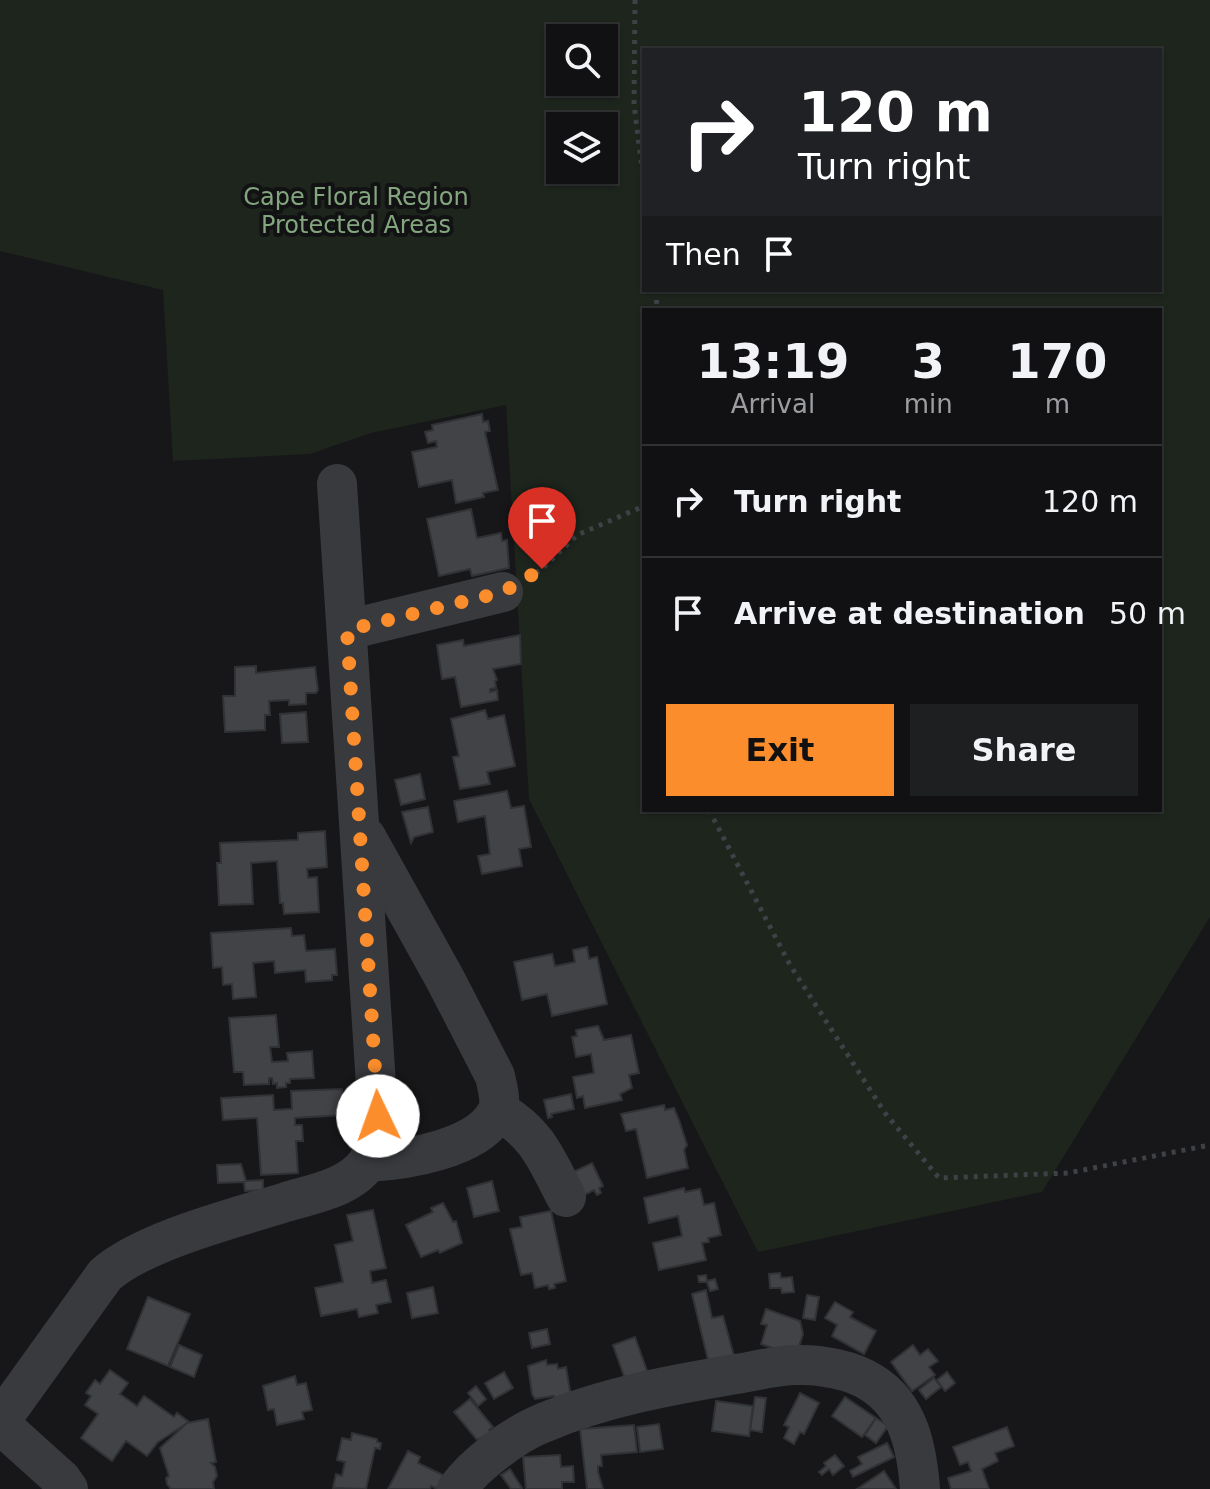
<!DOCTYPE html>
<style>
:root{--surface:#111113;--page:#1e1f21;--text:#f1f3f6;--muted:#9c9da0;--line:#303133;--accent:#fc8d2c}
body{margin:0;font-family:"DejaVu Sans",sans-serif;background:var(--page);color:var(--text);height:100vh;display:flex;flex-direction:column;font-size:30px;white-space:nowrap}
*{box-sizing:border-box;margin:0}
p{font-size:26px;color:var(--muted)}
.icon{flex:none;width:44px;height:44px;fill:none;stroke:currentColor;stroke-width:2;stroke-linecap:round;stroke-linejoin:round}
.map{position:relative;flex:1;overflow:hidden}
.panel{position:absolute;left:642px;top:308px;width:520px;height:504px;display:flex;flex-direction:column;background:var(--surface);border-radius:0px;box-shadow:0 2px 6px #0004,0 0 0 2px var(--line)}
.panel>*{flex:none}
.hud{position:absolute;left:642px;top:48px;width:520px;height:244px;border-radius:0px;box-shadow:0 2px 6px #0004,0 0 0 2px var(--line);background:#202124;color:#fff;overflow:hidden}
.tools{position:absolute;left:546px;top:24px;display:grid;gap:16px}
.tools a{display:grid;place-items:center;width:72px;height:72px;border-radius:0px;background:var(--surface);box-shadow:0 2px 6px #0004,0 0 0 2px var(--line);font-size:40px}
.pin{position:absolute;display:grid;place-items:center;width:68px;height:68px;color:#fff;margin:-82px -34px;border-radius:50% 50% 50% 0;rotate:-45deg;box-shadow:0 0 8px #0007}
.pin .icon{rotate:45deg}
.me{position:absolute;width:88px;margin:-44px;rotate:357deg;stroke-linejoin:round;filter:drop-shadow(0 0 6px #0008)}
.turn{display:flex;align-items:center;gap:28px;height:168px;padding:0 24px;font-size:36px}
.turn .icon{width:104px;height:104px;stroke-width:2.5}
.turn b{display:block;font-size:56px;line-height:68px}
.then{display:flex;align-items:center;height:76px;padding:0 24px;background:#0003;gap:16px;font-size:30px}
.eta{display:flex;justify-content:space-evenly;align-items:center;height:136px;text-align:center}
.eta b{font-size:48px;font-weight:700;line-height:56px}
.action{display:flex;gap:16px;margin-top:auto;padding:16px 24px}
.action a{flex:1;height:92px;border-radius:0px;background:var(--accent);color:#111;font-size:32px;font-weight:700;line-height:92px;text-align:center}
.action a+a{background:var(--page);color:var(--text)}
ul{padding:0;list-style:none}
li{display:flex;align-items:center;gap:24px;height:112px;padding:0 24px;border-top:2px solid var(--line)}
li div{flex:1}
li b{display:block;font-size:30px}
li em{font-style:normal}
.map>svg:first-child{display:block}
.green{fill:#1d251d;fill-rule:evenodd}
.building{fill:#414346;stroke:#313235;stroke-width:2}
.lines{fill:none;stroke-linecap:round;stroke-linejoin:round}
.path{stroke:#3e4146;stroke-width:5;stroke-dasharray:4 6;stroke-linecap:butt}
.minor{stroke:#383a3e;stroke-width:40}
.route{stroke:#fc8d2c;stroke-width:14;stroke-dasharray:0 25.2}
.labels{text-anchor:middle;dominant-baseline:central;stroke-width:8;stroke-linejoin:round;paint-order:stroke}
.park-label{font-size:24px;fill:#84a67e;stroke:#121214}
</style>
<div class="map">
<svg width="1210" height="1489" viewBox="0 0 1210 1489">
<rect width="100%" height="100%" fill="#171719"/>
<!-- green -->
<path class="green" d="M 0,0 L 1210,0 L 1210,917 L 1042,1192 L 758,1252 L 529,799 L 506,405 L 371,433 L 310,454 L 173,461 L 163,290 L 0,251 ZM 560,38 L 604,38 L 604,82 L 560,82 ZM 644,50 L 1160,50 L 1160,290 L 644,290 ZM 560,126 L 604,126 L 604,170 L 560,170 ZM 644,310 L 1160,310 L 1160,810 L 644,810 Z"/>
<!-- building -->
<g class="building">
<path d="M 482,414 L 483,422 L 488,421 L 490,431 L 485,432 L 498,490 L 483,493 L 484,497 L 456,503 L 452,480 L 419,487 L 412,452 L 437,447 L 436,441 L 428,443 L 425,432 L 433,430 L 432,425 Z"/>
<path d="M 471,509 L 477,538 L 501,533 L 502,541 L 507,540 L 509,568 L 472,576 L 470,569 L 439,576 L 427,519 Z"/>
<path d="M 520,635 L 521,664 L 493,669 L 497,680 L 495,681 L 496,688 L 490,689 L 490,692 L 497,690 L 498,700 L 461,707 L 455,677 L 442,679 L 437,645 L 463,640 L 464,646 Z"/>
<path d="M 256,666 L 256,673 L 315,667 L 318,690 L 316,693 L 306,693 L 306,704 L 289,705 L 289,700 L 269,701 L 270,715 L 265,715 L 265,730 L 225,732 L 223,696 L 235,696 L 235,667 Z"/>
<path d="M 485,710 L 488,719 L 504,715 L 515,766 L 487,772 L 490,784 L 460,789 L 453,757 L 459,756 L 451,719 Z"/>
<path d="M 306,712 L 308,742 L 282,743 L 280,714 Z"/>
<path d="M 420,774 L 425,799 L 401,805 L 395,780 Z"/>
<path d="M 507,791 L 511,808 L 524,806 L 531,847 L 519,849 L 522,866 L 482,874 L 478,856 L 490,854 L 485,816 L 458,822 L 454,801 Z"/>
<path d="M 428,807 L 433,832 L 414,837 L 411,843 L 402,812 Z"/>
<path d="M 325,831 L 327,867 L 307,869 L 308,878 L 317,877 L 319,912 L 284,914 L 283,903 L 280,903 L 277,861 L 251,863 L 253,904 L 219,905 L 217,863 L 221,863 L 220,843 L 298,840 L 298,833 Z"/>
<path d="M 291,928 L 292,936 L 304,935 L 306,951 L 335,949 L 337,975 L 332,975 L 332,980 L 306,982 L 305,970 L 275,973 L 274,961 L 253,963 L 256,997 L 233,999 L 232,984 L 223,985 L 222,967 L 213,968 L 211,933 Z"/>
<path d="M 587,947 L 589,959 L 597,957 L 607,1004 L 552,1016 L 547,994 L 522,1000 L 514,962 L 552,954 L 555,966 L 575,962 L 573,950 Z"/>
<path d="M 276,1015 L 279,1047 L 270,1047 L 272,1062 L 288,1061 L 287,1053 L 312,1051 L 314,1078 L 290,1079 L 290,1083 L 286,1083 L 286,1087 L 277,1088 L 277,1083 L 273,1084 L 272,1078 L 269,1078 L 269,1084 L 244,1085 L 243,1072 L 234,1072 L 229,1018 Z"/>
<path d="M 598,1026 L 604,1040 L 631,1035 L 639,1073 L 629,1075 L 632,1088 L 620,1094 L 622,1100 L 585,1108 L 583,1096 L 577,1098 L 573,1077 L 594,1073 L 591,1054 L 576,1057 L 572,1037 L 577,1036 L 576,1030 Z"/>
<path d="M 342,1089 L 344,1115 L 295,1118 L 295,1125 L 302,1125 L 303,1141 L 296,1141 L 298,1173 L 261,1175 L 257,1118 L 223,1120 L 221,1098 L 273,1095 L 274,1110 L 289,1109 L 292,1109 L 291,1091 Z"/>
<path d="M 571,1094 L 574,1109 L 551,1114 L 552,1117 L 548,1118 L 544,1100 Z"/>
<path d="M 664,1105 L 665,1110 L 674,1108 L 679,1120 L 687,1145 L 684,1150 L 688,1168 L 647,1178 L 636,1129 L 626,1131 L 621,1114 Z"/>
<path d="M 592,1163 L 603,1186 L 599,1188 L 601,1193 L 597,1195 L 594,1190 L 580,1197 L 569,1174 Z"/>
<path d="M 241,1164 L 246,1181 L 263,1180 L 263,1190 L 245,1191 L 244,1182 L 218,1183 L 217,1165 Z"/>
<path d="M 492,1181 L 499,1211 L 474,1217 L 467,1188 Z"/>
<path d="M 684,1188 L 685,1192 L 700,1189 L 704,1205 L 714,1203 L 721,1235 L 708,1238 L 709,1242 L 702,1243 L 706,1260 L 659,1270 L 653,1243 L 682,1236 L 678,1216 L 649,1223 L 644,1198 Z"/>
<path d="M 443,1203 L 453,1222 L 456,1221 L 462,1243 L 440,1253 L 438,1250 L 421,1257 L 406,1225 L 433,1212 L 431,1208 Z"/>
<path d="M 373,1210 L 386,1268 L 370,1271 L 372,1283 L 386,1280 L 391,1302 L 376,1305 L 378,1313 L 359,1317 L 357,1309 L 321,1316 L 315,1288 L 343,1282 L 335,1245 L 353,1241 L 347,1215 Z"/>
<path d="M 551,1211 L 566,1281 L 554,1284 L 555,1288 L 549,1289 L 548,1285 L 535,1288 L 532,1273 L 521,1275 L 510,1229 L 522,1227 L 520,1217 Z"/>
<path d="M 780,1273 L 781,1278 L 792,1277 L 794,1292 L 782,1293 L 781,1288 L 770,1288 L 769,1274 Z"/>
<path d="M 706,1275 L 707,1281 L 715,1279 L 718,1289 L 710,1291 L 707,1282 L 699,1282 L 698,1276 Z"/>
<path d="M 433,1287 L 438,1313 L 412,1318 L 407,1293 Z"/>
<path d="M 706,1290 L 712,1318 L 723,1316 L 734,1356 L 709,1364 L 692,1294 Z"/>
<path d="M 807,1295 L 819,1297 L 815,1320 L 803,1318 Z"/>
<path d="M 148,1297 L 190,1314 L 168,1366 L 127,1349 Z"/>
<path d="M 835,1302 L 853,1312 L 850,1317 L 876,1331 L 864,1354 L 832,1336 L 837,1325 L 825,1318 Z"/>
<path d="M 766,1309 L 800,1321 L 803,1334 L 796,1356 L 761,1344 L 767,1325 L 761,1324 Z"/>
<path d="M 547,1329 L 550,1344 L 532,1348 L 529,1333 Z"/>
<path d="M 635,1337 L 647,1371 L 625,1379 L 613,1345 Z"/>
<path d="M 179,1345 L 202,1355 L 194,1377 L 170,1367 Z"/>
<path d="M 913,1345 L 920,1355 L 928,1349 L 938,1361 L 929,1367 L 935,1375 L 912,1391 L 891,1362 Z"/>
<path d="M 546,1360 L 547,1365 L 557,1364 L 558,1369 L 566,1367 L 571,1397 L 555,1400 L 554,1396 L 535,1399 L 532,1394 L 528,1366 Z"/>
<path d="M 110,1370 L 128,1383 L 120,1394 L 137,1406 L 144,1396 L 174,1417 L 177,1413 L 189,1422 L 158,1442 L 147,1456 L 126,1441 L 112,1461 L 81,1438 L 98,1414 L 85,1405 L 91,1396 L 86,1393 L 95,1380 L 100,1384 Z"/>
<path d="M 504,1372 L 513,1388 L 494,1399 L 485,1383 Z"/>
<path d="M 947,1372 L 955,1383 L 945,1391 L 937,1380 Z"/>
<path d="M 295,1376 L 297,1385 L 306,1383 L 312,1410 L 302,1412 L 304,1419 L 277,1425 L 274,1409 L 268,1410 L 263,1386 Z"/>
<path d="M 934,1378 L 941,1387 L 926,1399 L 919,1390 Z"/>
<path d="M 476,1386 L 486,1399 L 478,1406 L 468,1393 Z"/>
<path d="M 800,1393 L 819,1403 L 804,1434 L 800,1432 L 794,1444 L 784,1438 L 789,1427 L 784,1425 Z"/>
<path d="M 755,1397 L 766,1398 L 762,1432 L 750,1430 Z"/>
<path d="M 845,1397 L 876,1418 L 862,1437 L 832,1416 Z"/>
<path d="M 470,1399 L 493,1427 L 489,1430 L 491,1432 L 477,1440 L 454,1412 Z"/>
<path d="M 716,1401 L 753,1406 L 749,1436 L 712,1431 Z"/>
<path d="M 876,1418 L 888,1426 L 876,1443 L 865,1435 Z"/>
<path d="M 208,1419 L 216,1462 L 211,1463 L 215,1467 L 217,1476 L 213,1482 L 214,1489 L 171,1489 L 167,1484 L 166,1478 L 169,1476 L 160,1448 L 187,1423 Z"/>
<path d="M 659,1424 L 663,1449 L 640,1452 L 637,1427 Z"/>
<path d="M 634,1425 L 637,1452 L 601,1455 L 602,1466 L 598,1466 L 598,1472 L 603,1489 L 587,1489 L 580,1429 Z"/>
<path d="M 1007,1427 L 1014,1446 L 995,1453 L 998,1461 L 982,1469 L 989,1489 L 951,1489 L 948,1478 L 971,1471 L 968,1462 L 960,1465 L 953,1447 Z"/>
<path d="M 352,1433 L 377,1439 L 377,1442 L 381,1443 L 380,1449 L 375,1448 L 366,1489 L 333,1488 L 336,1474 L 342,1476 L 345,1462 L 337,1460 L 342,1438 L 351,1440 Z"/>
<path d="M 887,1443 L 894,1457 L 853,1477 L 850,1471 L 862,1464 L 858,1457 Z"/>
<path d="M 408,1451 L 420,1457 L 418,1463 L 443,1475 L 437,1489 L 431,1486 L 430,1489 L 388,1489 Z"/>
<path d="M 560,1455 L 561,1467 L 573,1466 L 574,1482 L 562,1482 L 562,1489 L 526,1489 L 523,1457 Z"/>
<path d="M 835,1455 L 844,1466 L 833,1475 L 829,1469 L 822,1475 L 819,1472 L 826,1466 L 824,1463 Z"/>
<path d="M 510,1469 L 522,1488 L 521,1489 L 511,1489 L 501,1475 Z"/>
<path d="M 884,1471 L 896,1489 L 857,1489 Z"/>
</g>
<g class="lines">
<!-- path -->
<g class="path">
<path d="M 635,0 L 634,104 L 644,185"/>
<path d="M 656,290 L 657,310"/>
<path d="M 527,578 L 542,569 L 577,535 L 644,506"/>
<path d="M 709,810 L 790,965 L 885,1113 L 939,1178 L 1068,1173 L 1210,1145"/>
</g>
<!-- minor -->
<g class="minor">
<path d="M 347,630 L 503,592"/>
<path d="M 366,837 L 445,979 L 495,1076 C 497,1086 502,1102 497,1112 C 479,1149 405,1160 368,1162"/>
<path d="M 499,1111 C 538,1134 546,1159 566,1197"/>
<path d="M 0,1421 L 105,1275 C 143,1241 235,1218 286,1202 C 312,1194 350,1188 367,1163 C 376,1150 377,1131 378,1116 L 337,484"/>
<path d="M 0,1424 L 61,1479 L 68,1489"/>
<path d="M 457,1489 C 474,1465 515,1434 543,1423 C 604,1397 671,1385 736,1374 C 756,1371 777,1365 796,1365 C 819,1364 853,1370 872,1383 C 909,1406 917,1449 920,1489"/>
</g>
</g>
<g class="lines">
<!-- route -->
<path class="route" d="M 378,1116 L 347,630 L 503,592 L 542,569"/>
</g>
<g class="labels">
<!-- park labels -->
<g class="park-label">
<text x="356" y="197">Cape Floral Region<tspan x="356" dy="28">Protected Areas</tspan></text>
</g>
</g>
</svg>
<div class="tools">
<a><svg class="icon" aria-label="search" viewBox="0 0 24 24"><circle cx="10" cy="10" r="6"/><path d="M15 15l6 6"/></svg></a>
<a><svg class="icon" aria-label="layers" viewBox="0 0 24 24"><path d="M12 4l9 5-9 5-9-5zM3 14l9 5 9-5"/></svg></a>
</div>
<div class="pin" style="left:542px;top:569px;background:#d93025"><svg class="icon" aria-label="arrive" viewBox="0 0 24 24"><path d="M6 21V4h12l-3 4 3 4H6"/></svg></div>
<svg class="me" style="left:378px;top:1116px" viewBox="-20 -20 40 40"><circle r="19" fill="#fff"/><path d="M0-13L10 11 0 6-10 11z" fill="#fc8d2c"/></svg>
<div class="hud">
<div class="turn"><svg class="icon" aria-label="right" viewBox="0 0 24 24"><path d="M7 20v-9h11M14 6l5 5-5 5"/></svg><div><b>120 m</b>Turn right</div></div>
<div class="then">Then<svg class="icon" aria-label="arrive" viewBox="0 0 24 24"><path d="M6 21V4h12l-3 4 3 4H6"/></svg></div>
</div>
<section class="panel">
<div class="eta">
<div><b>13:19</b><p>Arrival</p></div>
<div><b>3</b><p>min</p></div>
<div><b>170</b><p>m</p></div>
</div>
<ul>
<li><svg class="icon" aria-label="right" viewBox="0 0 24 24"><path d="M7 20v-9h11M14 6l5 5-5 5"/></svg><div><b>Turn right</b></div><em>120 m</em></li>
<li><svg class="icon" aria-label="arrive" viewBox="0 0 24 24"><path d="M6 21V4h12l-3 4 3 4H6"/></svg><div><b>Arrive at destination</b></div><em>50 m</em></li>
</ul>
<div class="action"><a>Exit</a><a>Share</a></div>
</section>
</div>
